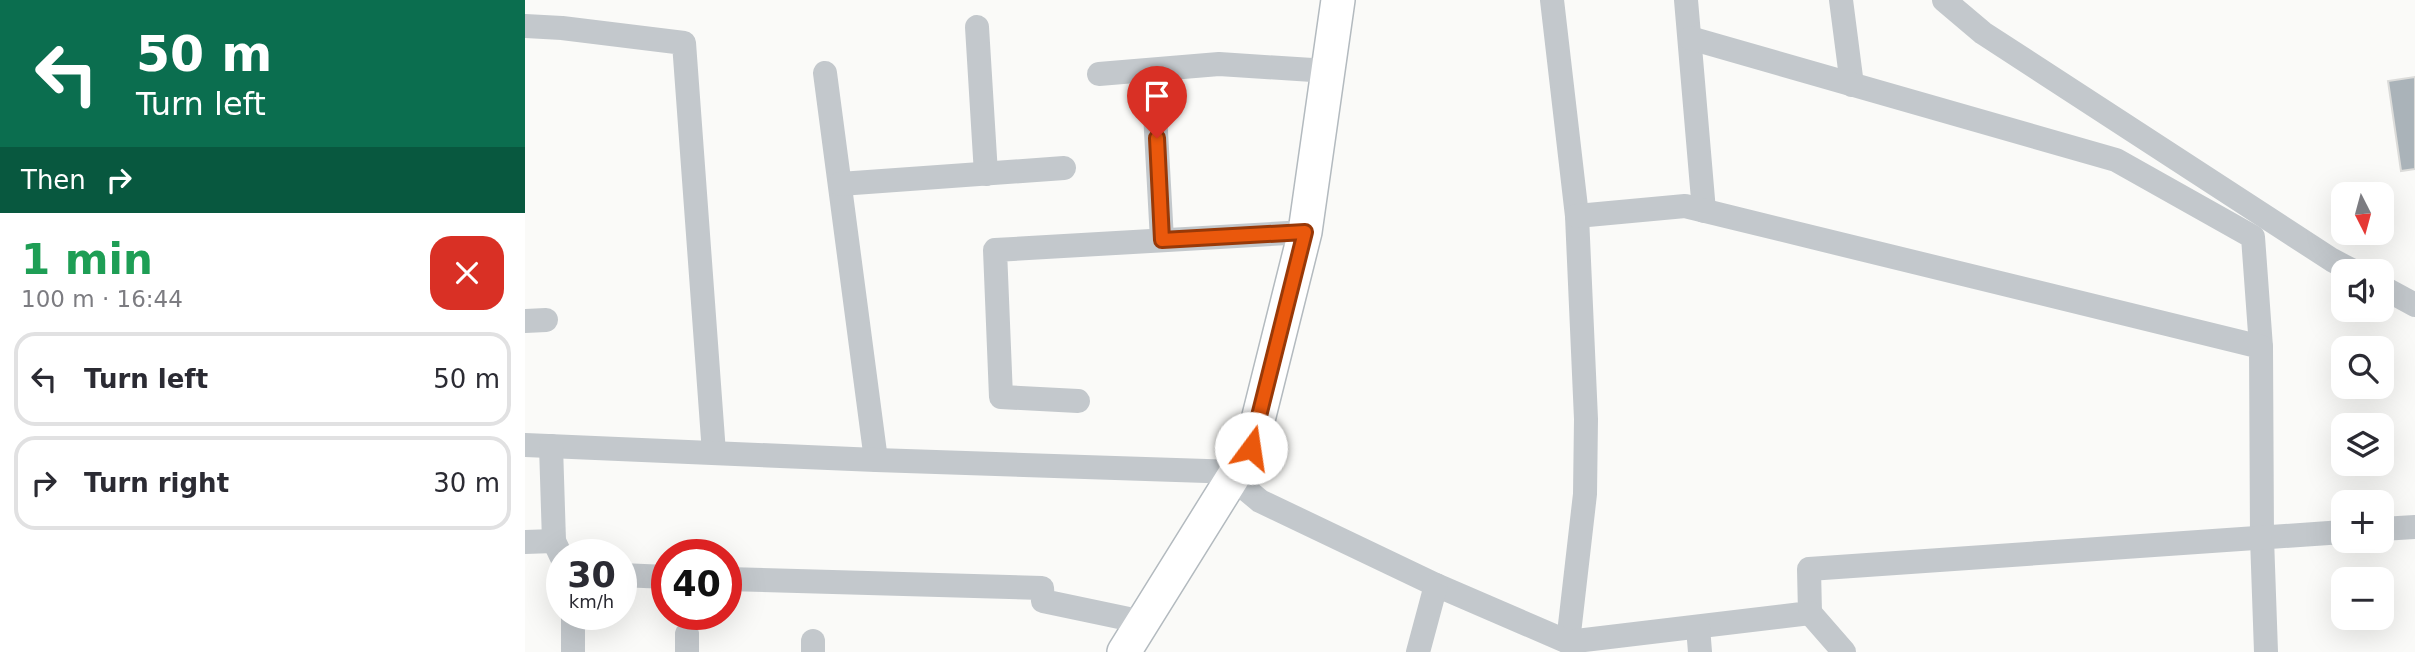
<!DOCTYPE html>
<meta charset="utf-8">
<style>
:root{--surface:#fff;--page:#f7f7f7;--text:#2b2b33;--muted:#7c7c81;--line:#e1e1e2}
body{margin:0;font-family:"DejaVu Sans",sans-serif;background:var(--page);color:var(--text);height:100vh;display:flex;flex-direction:column;font-size:26px;white-space:nowrap}
*{box-sizing:border-box;margin:0}
p{font-size:23px;color:var(--muted)}
.icon{flex:none;width:38px;height:38px;fill:none;stroke:currentColor;stroke-width:2;stroke-linecap:round;stroke-linejoin:round}
.map{position:relative;flex:1;overflow:hidden}
.drawer{display:flex;flex-direction:column;background:var(--surface);width:525px}
.drawer>*{flex:none}
.banner{background:#0b6e4f;color:#fff;overflow:hidden}
.needle{width:46px;rotate:174deg}
.controls{position:absolute;left:1806px;top:182px;display:grid;gap:14px}
.controls a{display:grid;place-items:center;width:63px;height:63px;border-radius:14px;background:var(--surface);box-shadow:0 7px 28px #0002;font-size:35px}
.speed{position:absolute;left:21px;top:539px;display:flex;gap:14px;font-size:35px;font-weight:700;text-align:center}
.speed>*{display:grid;place-content:center;width:91px;height:91px;border-radius:50%;background:var(--surface);box-shadow:0 7px 28px #0002;line-height:1}
.speed small{font-size:18px;font-weight:400}
.speed .limit{border:10px solid #d22;background:#fff;color:#111}
.pin{position:absolute;display:grid;place-items:center;width:60px;height:60px;color:#fff;margin:-72px -30px;border-radius:50% 50% 50% 0;rotate:-45deg;box-shadow:0 0 7px #0007}
.pin .icon{rotate:45deg}
.me{position:absolute;width:77px;margin:-38px;rotate:14deg;stroke-linejoin:round;filter:drop-shadow(0 0 5px #0008)}
.turn{display:flex;align-items:center;gap:24px;height:147px;padding:0 21px;font-size:32px}
.turn .icon{width:91px;height:91px;stroke-width:2.5}
.turn b{display:block;font-size:49px;line-height:60px}
.then{display:flex;align-items:center;height:66px;padding:0 21px;background:#0003;gap:14px;font-size:26px}
.round{display:grid;place-items:center;flex:none;width:74px;height:74px;border-radius:21px;background:var(--page)}
.headline{display:flex;align-items:center;justify-content:space-between;height:119px;padding:0 21px}
h1{font-size:42px;font-weight:600;line-height:52px;color:#1e9e55}
ul{padding:0;list-style:none}
li{display:flex;align-items:center;gap:21px;height:94px;margin:0 14px 10px;padding:0 7px;border:4px solid var(--line);border-radius:21px}
li div{flex:1}
li b{display:block;font-size:26px}
li em{font-style:normal}
main{display:flex;flex:1;min-height:0}
.map>svg:first-child{display:block}
.building{fill:#aab3b9;stroke:#dcdcda;stroke-width:2}
.lines{fill:none;stroke-linecap:round;stroke-linejoin:round}
.secondary-casing{stroke:#b3babf;stroke-width:36}
.street{stroke:#c3c8cc;stroke-width:24}
.secondary{stroke:#fff;stroke-width:33}
.route-casing{stroke:#983908;stroke-width:18}
.route{stroke:#ea580c;stroke-width:12}
</style>
<main>
<section class="drawer">
<div class="banner">
<div class="turn"><svg class="icon" aria-label="left" viewBox="0 0 24 24"><path d="M17 20v-9H6M10 6l-5 5 5 5"/></svg><div><b>50 m</b>Turn left</div></div>
<div class="then">Then<svg class="icon" aria-label="right" viewBox="0 0 24 24"><path d="M7 20v-9h11M14 6l5 5-5 5"/></svg></div>
</div>
<div class="headline"><div><h1>1 min</h1><p>100 m · 16:44</p></div><a class="round" style="background:#d93025;color:#fff"><svg class="icon" aria-label="close" viewBox="0 0 24 24"><path d="M6 6l12 12M18 6L6 18"/></svg></a></div>
<ul>
<li><svg class="icon" aria-label="left" viewBox="0 0 24 24"><path d="M17 20v-9H6M10 6l-5 5 5 5"/></svg><div><b>Turn left</b></div><em>50 m</em></li>
<li><svg class="icon" aria-label="right" viewBox="0 0 24 24"><path d="M7 20v-9h11M14 6l5 5-5 5"/></svg><div><b>Turn right</b></div><em>30 m</em></li>
</ul>
</section>
<div class="map">
<svg width="1890" height="652" viewBox="0 0 1890 652">
<rect width="100%" height="100%" fill="#fafaf8"/>
<!-- building -->
<path class="building" d="M 1890,77 L 1890,169 L 1876,171 L 1863,81 Z"/>
<g class="lines">
<defs>
<path id="secondary" d="M 599,652 L 726,448 L 780,232 L 813,0"/>
</defs>
<!-- secondary casing -->
<use href="#secondary" class="secondary-casing"/>
<!-- street -->
<g class="street">
<path d="M 1027,0 L 1052,216 L 1061,419 L 1060,494 L 1043,642"/>
<path d="M 1161,0 L 1179,211"/>
<path d="M 1316,0 L 1327,85"/>
<path d="M 1419,0 L 1458,33 L 1807,260 L 1828,271"/>
<path d="M 0,26 L 37,28 L 159,43 L 189,453"/>
<path d="M 452,27 L 461,174"/>
<path d="M 1165,38 L 1591,160 L 1728,237 L 1736,347"/>
<path d="M 300,73 L 351,460"/>
<path d="M 574,74 L 694,64 L 803,71"/>
<path d="M 630,113 L 637,240"/>
<path d="M 315,184 L 539,168"/>
<path d="M 1052,216 L 1160,206 L 1736,347 L 1737,538 L 1741,652"/>
<path d="M 1857,287 L 1890,305"/>
<path d="M 0,321 L 21,320"/>
<path d="M 553,401 L 476,397 L 470,250 L 780,232"/>
<path d="M 0,445 L 351,460 L 712,472 L 723,491 L 735,501 L 911,585 L 1043,642 L 1285,613 L 1284,569 L 1818,532"/>
<path d="M 26,446 L 29,541 L 37,558"/>
<path d="M 1857,529 L 1890,527"/>
<path d="M 0,542 L 29,541"/>
<path d="M 96,575 L 142,577"/>
<path d="M 201,579 L 517,588 L 518,601 L 618,622"/>
<path d="M 1285,613 L 1319,652"/>
<path d="M 48,614 L 48,652"/>
<path d="M 1173,627 L 1175,652"/>
<path d="M 162,634 L 162,652"/>
<path d="M 288,641 L 288,652"/>
<path d="M 893,652 L 911,585"/>
</g>
<!-- secondary -->
<use href="#secondary" class="secondary"/>
</g>
<g class="lines">
<defs>
<path id="route" d="M 632,138 L 637,240 L 780,232 L 726,448"/>
</defs>
<!-- route casing -->
<use href="#route" class="route-casing"/>
<!-- route -->
<use href="#route" class="route"/>
</g>
</svg>
<div class="controls">
<a><svg class="needle" viewBox="-14 -14 28 28"><path d="M0-13l5 13h-10z" fill="#e53935"/><path d="M0 13l5-13h-10z" fill="#7c7c81"/></svg></a>
<a><svg class="icon" aria-label="sound" viewBox="0 0 24 24"><path d="M4 9h4l5-4v14l-5-4H4zM17 9q2 3 0 6"/></svg></a>
<a><svg class="icon" aria-label="search" viewBox="0 0 24 24"><circle cx="10" cy="10" r="6"/><path d="M15 15l6 6"/></svg></a>
<a><svg class="icon" aria-label="layers" viewBox="0 0 24 24"><path d="M12 4l9 5-9 5-9-5zM3 14l9 5 9-5"/></svg></a>
<a>+</a>
<a>−</a>
</div>
<div class="speed"><div>30<small>km/h</small></div><div class="limit">40</div></div>
<div class="pin" style="left:632px;top:138px;background:#d93025"><svg class="icon" aria-label="arrive" viewBox="0 0 24 24"><path d="M6 21V4h12l-3 4 3 4H6"/></svg></div>
<svg class="me" style="left:726px;top:448px" viewBox="-20 -20 40 40"><circle r="19" fill="#fff"/><path d="M0-13L10 11 0 6-10 11z" fill="#ea580c"/></svg>
</div>
</main>
